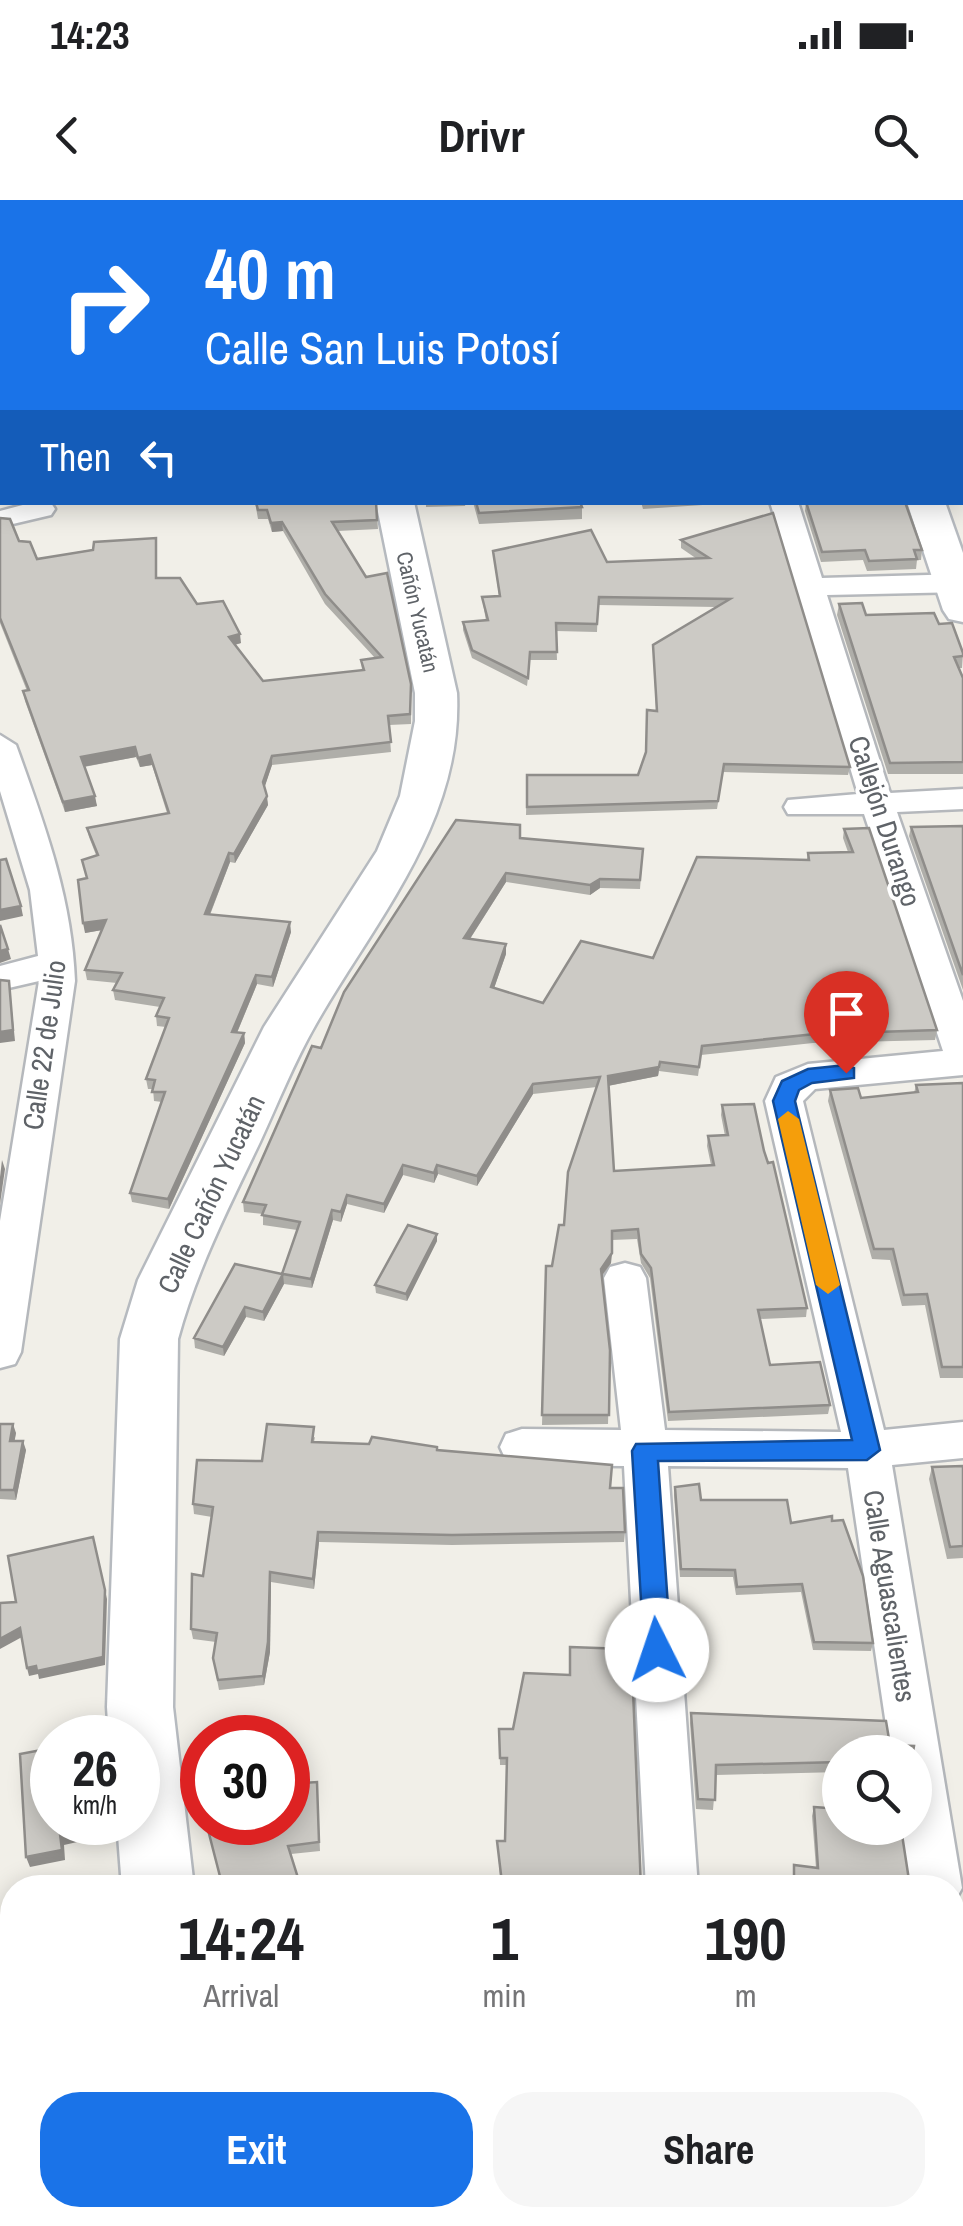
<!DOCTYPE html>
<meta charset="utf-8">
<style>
:root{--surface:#fff;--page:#f6f6f6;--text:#202124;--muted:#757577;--accent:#1a73e8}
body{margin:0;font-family:"Archivo Narrow",sans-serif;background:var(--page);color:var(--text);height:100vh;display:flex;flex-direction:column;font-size:38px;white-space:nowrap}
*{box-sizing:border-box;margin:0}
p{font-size:32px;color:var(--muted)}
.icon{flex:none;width:55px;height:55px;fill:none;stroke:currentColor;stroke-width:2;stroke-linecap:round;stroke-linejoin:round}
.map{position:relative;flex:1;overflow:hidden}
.side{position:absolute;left:0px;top:1675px;width:965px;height:352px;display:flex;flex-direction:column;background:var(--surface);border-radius:40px 40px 0 0;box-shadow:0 5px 25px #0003}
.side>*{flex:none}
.guide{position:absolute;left:0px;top:0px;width:965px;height:305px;box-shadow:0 5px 25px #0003;background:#1a73e8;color:#fff;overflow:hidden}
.controls{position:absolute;left:822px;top:1535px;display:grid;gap:20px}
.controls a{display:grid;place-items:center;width:110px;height:110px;border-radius:50%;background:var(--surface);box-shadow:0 5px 25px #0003;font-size:50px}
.speed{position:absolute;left:30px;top:1515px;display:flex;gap:20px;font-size:50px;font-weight:700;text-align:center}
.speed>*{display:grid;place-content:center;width:130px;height:130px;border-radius:50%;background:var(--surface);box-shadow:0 5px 25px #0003;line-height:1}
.speed small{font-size:25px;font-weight:400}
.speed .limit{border:15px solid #d22;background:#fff;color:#111}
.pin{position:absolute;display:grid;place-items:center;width:85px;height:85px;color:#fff;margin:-102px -42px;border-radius:50% 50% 50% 0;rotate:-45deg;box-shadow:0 0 10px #0007}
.pin .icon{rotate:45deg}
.me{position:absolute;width:110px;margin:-55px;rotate:356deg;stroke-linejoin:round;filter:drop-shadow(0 0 8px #0008)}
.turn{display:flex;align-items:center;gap:35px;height:210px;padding:0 40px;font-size:45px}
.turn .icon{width:130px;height:130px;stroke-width:2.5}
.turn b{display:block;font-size:70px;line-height:85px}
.then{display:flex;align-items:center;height:95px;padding:0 40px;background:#0003;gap:20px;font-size:38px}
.eta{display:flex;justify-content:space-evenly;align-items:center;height:170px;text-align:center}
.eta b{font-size:60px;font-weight:800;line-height:70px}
.action{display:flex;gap:20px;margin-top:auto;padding:20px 40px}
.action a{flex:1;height:115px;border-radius:40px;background:var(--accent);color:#fff;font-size:40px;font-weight:800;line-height:115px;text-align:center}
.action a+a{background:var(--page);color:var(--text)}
.status{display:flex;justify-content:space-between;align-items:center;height:70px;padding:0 50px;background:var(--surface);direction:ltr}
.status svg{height:28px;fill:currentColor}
header{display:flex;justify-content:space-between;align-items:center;height:130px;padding:0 40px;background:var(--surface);font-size:45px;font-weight:800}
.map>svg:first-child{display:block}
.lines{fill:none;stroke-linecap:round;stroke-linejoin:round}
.street-casing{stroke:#b5b8bc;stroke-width:5}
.secondary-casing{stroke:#b6babf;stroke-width:5}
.street{fill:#fff;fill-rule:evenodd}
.secondary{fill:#fff;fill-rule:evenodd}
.wall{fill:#afaea9}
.shaded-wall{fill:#8f8d8a}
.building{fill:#cccac5;stroke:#8f8d8a;stroke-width:2.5}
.route{fill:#1a73e8;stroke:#114b97;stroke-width:2.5}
.slow{fill:#f59e0b}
.labels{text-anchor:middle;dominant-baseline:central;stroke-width:8;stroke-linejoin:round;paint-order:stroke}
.far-street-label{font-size:22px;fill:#5f6368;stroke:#fff}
.street-label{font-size:28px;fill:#5f6368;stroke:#fff}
</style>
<div class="status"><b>14:23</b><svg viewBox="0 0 49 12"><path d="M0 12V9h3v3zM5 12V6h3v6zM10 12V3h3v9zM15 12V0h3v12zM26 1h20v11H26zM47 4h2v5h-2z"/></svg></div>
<header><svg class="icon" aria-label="back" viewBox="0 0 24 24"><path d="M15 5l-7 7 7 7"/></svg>Drivr<svg class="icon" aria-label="search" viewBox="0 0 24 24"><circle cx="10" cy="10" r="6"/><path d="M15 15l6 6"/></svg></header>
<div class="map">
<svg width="963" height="2026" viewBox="0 0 963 2026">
<rect width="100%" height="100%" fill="#f1efe8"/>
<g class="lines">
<defs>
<g id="street">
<path d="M 118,0 L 140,0 L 141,2 L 119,2 Z"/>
<rect x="0" y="136" width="2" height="14"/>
<path d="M 34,302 L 51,303 L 55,309 L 51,315 L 0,327 L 0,311 Z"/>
<path d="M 770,302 L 798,302 L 822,378 L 963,374 L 963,392 L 827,395 L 890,593 L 963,589 L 963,609 L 897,612 L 963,801 L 963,875 L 815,889 L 803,901 L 884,1230 L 963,1222 L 963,1258 L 892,1265 L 962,1688 L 952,1706 L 952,1688 L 910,1688 L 901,1628 L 915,1628 L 915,1552 L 890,1552 L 848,1268 L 668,1266 L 698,1688 L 646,1688 L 624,1266 L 522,1265 L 506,1260 L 500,1247 L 506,1234 L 522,1229 L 621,1230 L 604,1078 L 610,1067 L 625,1063 L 640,1067 L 646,1078 L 665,1230 L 841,1232 L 765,901 L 776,877 L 808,864 L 943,851 L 864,614 L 788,614 L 784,607 L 788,600 L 858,594 Z"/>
<path d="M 0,535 L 16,545 C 44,623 72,698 75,781 L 21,1152 L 15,1164 L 0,1168 L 0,1021 L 39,781 L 0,790 L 0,766 L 38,756 L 30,690 L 0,591 Z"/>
<path d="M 952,1766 L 963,1770 L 963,1828 L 952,1824 Z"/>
</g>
<g id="secondary">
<rect x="766" y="0" width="30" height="2"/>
<rect x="962" y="52" width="1" height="20"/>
<rect x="962" y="204" width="1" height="22"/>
<path d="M 376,302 L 414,302 L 457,493 C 463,622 376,719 316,824 C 294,862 278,903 260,942 C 229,1007 197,1069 178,1139 L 173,1507 L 194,1688 L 122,1688 L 117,1622 L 138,1622 L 138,1538 L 109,1538 L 107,1507 L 120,1139 L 138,1080 L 264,827 L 377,651 L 400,596 L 415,521 L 415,493 Z"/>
<path d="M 907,302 L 945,302 L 963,353 L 963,422 L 949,419 L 943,410 Z"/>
<path d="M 196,2015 L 276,2015 L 278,2026 L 198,2026 Z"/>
</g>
</defs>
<!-- street casing -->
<use href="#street" class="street-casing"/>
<!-- secondary casing -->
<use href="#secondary" class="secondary-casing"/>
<!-- street -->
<use href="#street" class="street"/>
<!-- secondary -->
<use href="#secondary" class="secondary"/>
</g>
<!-- wall -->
<g class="wall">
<path d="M 255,302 L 376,302 L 378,329 L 338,331 L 411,484 L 411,524 L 389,525 L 391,552 L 272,565 L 264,588 L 268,605 L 235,663 L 230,662 L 210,715 L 291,732 L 273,787 L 257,784 L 237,833 L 244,833 L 245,843 L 169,1009 L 132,1002 L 130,993 L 162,902 L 154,901 L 153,889 L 148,889 L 146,879 L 166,827 L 157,826 L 156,816 L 160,807 L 115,800 L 113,790 L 117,783 L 87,780 L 85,770 L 102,730 L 85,733 L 86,679 L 96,655 L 89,637 L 87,628 L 167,613 L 152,565 L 140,567 L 136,557 L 84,567 L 97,606 L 65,612 L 25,501 L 23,491 L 27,491 L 0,423 L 0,318 L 19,341 L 37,359 L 156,338 L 157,378 L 197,404 L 241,443 L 235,445 L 263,481 L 362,470 L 361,460 L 375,458 L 325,404 L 283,331 L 272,332 L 268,319 L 258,319 Z"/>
<path d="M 426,302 L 466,302 L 465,306 L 426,307 Z"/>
<path d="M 473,302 L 580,302 L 582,307 L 582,319 L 479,324 Z"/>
<path d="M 641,302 L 747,302 L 643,309 Z"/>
<path d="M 806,302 L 922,350 L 921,360 L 917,360 L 916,369 L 867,371 L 863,360 L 821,362 L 805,311 Z"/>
<path d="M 773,313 L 850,567 L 848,575 L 723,572 L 717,609 L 526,615 L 527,575 L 638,575 L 646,553 L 656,511 L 653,445 L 716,407 L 598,405 L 597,432 L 556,431 L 557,460 L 530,460 L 527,486 L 472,458 L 463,430 L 463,422 L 486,421 L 482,397 L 499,396 L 493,351 L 607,362 L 697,359 L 681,348 L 681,340 Z"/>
<path d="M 839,404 L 866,415 L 939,424 L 963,453 L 962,468 L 959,468 L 963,479 L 963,574 L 888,574 L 837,415 Z"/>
<path d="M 963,626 L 963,790 L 909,636 L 911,627 Z"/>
<path d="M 844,629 L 937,830 L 935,840 L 813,843 L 701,855 L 698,876 L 659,871 L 658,876 L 608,886 L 614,971 L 711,965 L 707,946 L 708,936 L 725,936 L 721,915 L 722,905 L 764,951 L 807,1108 L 806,1117 L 760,1119 L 770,1165 L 830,1205 L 828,1214 L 668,1221 L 650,1078 L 641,1063 L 637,1039 L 612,1040 L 611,1063 L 602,1076 L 610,1150 L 608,1224 L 542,1225 L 546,1066 L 552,1066 L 564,1025 L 597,887 L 533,894 L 477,986 L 438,974 L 434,983 L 403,975 L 384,1013 L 347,1004 L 341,1022 L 333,1020 L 312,1088 L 284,1084 L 264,1121 L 246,1117 L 224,1156 L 195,1148 L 194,1138 L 282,1074 L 297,1030 L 263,1025 L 263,1014 L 244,1012 L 243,1002 L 321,848 L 520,638 L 643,649 L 640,689 L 600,688 L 590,695 L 506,682 L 470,739 L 506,744 L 506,754 L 494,788 L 543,803 L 653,758 L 807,660 L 808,653 L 848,652 L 843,638 Z"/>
<path d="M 963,883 L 963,1178 L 940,1178 L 925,1105 L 902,1106 L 890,1060 L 872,1059 L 828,901 L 830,890 L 861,898 L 914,893 L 916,885 Z"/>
<path d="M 437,1034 L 437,1041 L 407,1101 L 376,1093 L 375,1085 Z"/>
<path d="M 0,1224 L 16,1233 L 14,1241 L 26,1250 L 16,1300 L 0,1299 Z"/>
<path d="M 315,1237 L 314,1242 L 437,1250 L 610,1288 L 625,1332 L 624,1342 L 452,1345 L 319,1342 L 314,1389 L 271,1382 L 270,1452 L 264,1485 L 219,1490 L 213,1458 L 216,1442 L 193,1439 L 191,1429 L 203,1376 L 212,1317 L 194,1314 L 193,1304 L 262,1261 Z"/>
<path d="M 963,1266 L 963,1358 L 947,1359 L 929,1279 L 932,1267 Z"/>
<path d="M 675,1287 L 701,1300 L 791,1323 L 873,1443 L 871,1451 L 813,1450 L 801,1392 L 736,1395 L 733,1377 L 680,1377 L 674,1295 Z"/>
<path d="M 626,1490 L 641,1688 L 501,1688 L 497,1641 L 505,1641 L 507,1565 L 500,1565 L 499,1529 L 513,1529 Z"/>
<path d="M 691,1513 L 890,1545 L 840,1552 L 840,1572 L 716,1575 L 713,1610 L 696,1609 L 690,1523 Z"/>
<path d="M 317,1582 L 320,1651 L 291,1654 L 299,1687 L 206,1622 Z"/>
<path d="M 814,1607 L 909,1680 L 939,1688 L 742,1688 L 744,1681 L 792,1686 L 794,1665 L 816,1668 L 812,1616 Z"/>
<path d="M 12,1766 L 12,1906 L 6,1905 L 3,1899 L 6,1892 L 0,1891 L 0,1778 L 4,1777 Z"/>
<path d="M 952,1818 L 963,1822 L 963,1921 L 952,1919 Z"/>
</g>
<!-- shaded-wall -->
<g class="shaded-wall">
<path d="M 354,0 L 367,0 L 367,2 L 343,2 Z"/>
<path d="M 282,322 L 283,331 L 272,332 L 271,323 Z"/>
<path d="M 240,434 L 241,443 L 229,446 L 229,437 Z"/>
<path d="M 135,547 L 136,557 L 82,567 L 81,557 Z"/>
<path d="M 150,555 L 152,565 L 140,567 L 138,558 Z"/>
<path d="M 272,556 L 272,565 L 263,592 L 263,582 Z"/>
<path d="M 95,596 L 97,606 L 65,612 L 63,602 Z"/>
<path d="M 267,596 L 268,605 L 235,663 L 234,654 Z"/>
<path d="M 229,653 L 230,662 L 206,724 L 205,714 Z"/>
<path d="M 506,673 L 506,682 L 464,748 L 464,738 Z"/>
<path d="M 600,679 L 600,688 L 590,695 L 590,685 Z"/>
<path d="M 21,706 L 23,716 L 0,721 L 0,710 Z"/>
<path d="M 106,720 L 108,729 L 85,733 L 83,723 Z"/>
<path d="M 290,722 L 291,732 L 273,787 L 272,777 Z"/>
<path d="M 506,744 L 506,754 L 491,797 L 491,787 Z"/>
<path d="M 8,749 L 11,759 L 0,763 L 0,751 Z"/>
<path d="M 256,775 L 257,784 L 233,842 L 232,832 Z"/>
<path d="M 9,781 L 15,841 L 0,843 L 0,832 Z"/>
<path d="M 244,833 L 245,843 L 169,1009 L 168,999 Z"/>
<path d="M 660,862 L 658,876 L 607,886 L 608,876 Z"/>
<path d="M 533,884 L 533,894 L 477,986 L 477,976 Z"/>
<path d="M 2,960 L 5,969 L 0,1004 L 0,977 Z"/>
<path d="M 403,965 L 403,975 L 384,1013 L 384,1004 Z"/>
<path d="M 437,965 L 438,974 L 434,983 L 434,973 Z"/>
<path d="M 347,995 L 347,1004 L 341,1022 L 341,1012 Z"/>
<path d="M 332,1010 L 333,1020 L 312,1088 L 311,1079 Z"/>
<path d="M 437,1034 L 437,1041 L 407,1101 L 406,1094 Z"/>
<path d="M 612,1053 L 611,1063 L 600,1078 L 601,1069 Z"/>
<path d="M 283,1074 L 284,1084 L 264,1121 L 263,1112 Z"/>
<path d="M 245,1107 L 246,1117 L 224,1156 L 223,1147 Z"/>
<path d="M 13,1224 L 16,1233 L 13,1250 L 10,1241 Z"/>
<path d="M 23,1241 L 26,1250 L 16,1300 L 14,1290 Z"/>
<path d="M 318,1332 L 319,1342 L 314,1389 L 313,1379 Z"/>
<path d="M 270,1372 L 271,1382 L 270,1452 L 264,1485 L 263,1476 Z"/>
<path d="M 105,1390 L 107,1399 L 105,1465 L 39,1479 L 38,1474 L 29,1476 L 27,1468 L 36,1466 Z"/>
<path d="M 20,1428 L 22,1437 L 0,1449 L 0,1439 Z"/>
<path d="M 102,1622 L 104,1636 L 64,1645 L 65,1660 L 30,1667 L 26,1657 L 60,1634 Z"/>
<path d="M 298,1678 L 299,1687 L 280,1688 L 280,1683 Z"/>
<path d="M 634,2015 L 660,2015 L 630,2023 L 631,2016 Z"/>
</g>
<!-- building -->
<g class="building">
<path d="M 0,0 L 104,0 L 105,2 L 2,2 L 2,74 L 0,74 Z"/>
<path d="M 175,0 L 354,0 L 343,2 L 176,2 Z"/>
<path d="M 394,0 L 767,0 L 768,2 L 396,2 Z"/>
<path d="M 827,0 L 963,0 L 963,29 L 962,2 L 828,2 Z"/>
<path d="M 0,144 L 2,146 L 2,292 L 0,292 Z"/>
<path d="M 962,219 L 963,219 L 963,293 L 962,292 Z"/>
<path d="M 256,302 L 376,302 L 377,320 L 332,322 L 366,377 L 387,373 L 411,484 L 410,514 L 388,516 L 391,542 L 272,556 L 263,582 L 267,596 L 234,654 L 229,653 L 205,714 L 290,722 L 272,777 L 256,775 L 232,832 L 244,833 L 168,999 L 130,993 L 165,892 L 152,892 L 155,880 L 146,879 L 169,818 L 156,816 L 164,798 L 113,790 L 122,773 L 85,770 L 106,720 L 83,723 L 78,680 L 87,678 L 82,660 L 98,655 L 87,628 L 169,613 L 150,555 L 138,558 L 135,547 L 81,557 L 95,596 L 63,602 L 23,491 L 29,490 L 0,418 L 0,318 L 10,319 L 19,341 L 30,342 L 37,359 L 93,350 L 94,342 L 156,338 L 156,378 L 180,378 L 197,404 L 223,401 L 240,434 L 229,437 L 263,481 L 364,470 L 361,460 L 382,457 L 325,394 L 282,322 L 271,323 L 267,310 L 258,310 Z"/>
<path d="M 476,302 L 580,302 L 582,307 L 479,313 Z"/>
<path d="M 806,302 L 905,302 L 922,350 L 914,350 L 917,359 L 869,361 L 865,350 L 822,352 Z"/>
<path d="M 773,313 L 850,567 L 724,564 L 718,601 L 527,607 L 527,575 L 638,575 L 646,552 L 647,510 L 657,511 L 653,445 L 730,399 L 599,397 L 597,424 L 556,423 L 557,452 L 530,452 L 528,478 L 472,450 L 463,422 L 488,420 L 482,397 L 500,396 L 493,351 L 591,330 L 607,362 L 709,358 L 681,340 Z"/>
<path d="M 862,403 L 866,415 L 934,413 L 939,424 L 952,423 L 963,453 L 963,456 L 954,457 L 963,478 L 963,562 L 890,563 L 839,404 Z"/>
<path d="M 456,620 L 520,625 L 520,638 L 643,649 L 640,680 L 600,679 L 590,685 L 506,673 L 464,738 L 506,744 L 491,787 L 543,803 L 581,741 L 653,758 L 697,657 L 809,660 L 808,653 L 853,652 L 844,629 L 869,628 L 937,830 L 815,834 L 702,846 L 699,867 L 660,862 L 659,867 L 608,876 L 614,971 L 714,965 L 708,936 L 728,935 L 722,905 L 754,904 L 764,951 L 768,963 L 773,962 L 807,1108 L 758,1110 L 770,1165 L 820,1162 L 830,1205 L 669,1212 L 651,1068 L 641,1054 L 638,1029 L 612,1031 L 612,1053 L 601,1069 L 610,1150 L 609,1215 L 542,1215 L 546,1066 L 552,1066 L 559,1025 L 564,1025 L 568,972 L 600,877 L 533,884 L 477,976 L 437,965 L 434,973 L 403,965 L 384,1004 L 347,995 L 341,1012 L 332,1010 L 311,1079 L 283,1074 L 263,1112 L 245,1107 L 223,1147 L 194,1138 L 235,1064 L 282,1074 L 300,1022 L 262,1015 L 266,1005 L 243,1002 L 312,846 L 321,848 L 344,792 Z"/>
<path d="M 963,626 L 963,775 L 911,627 Z"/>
<path d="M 6,659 L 21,706 L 0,710 L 0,660 Z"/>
<path d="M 0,725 L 8,749 L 0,751 Z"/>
<path d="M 0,780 L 9,781 L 13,830 L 0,832 Z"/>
<path d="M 963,883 L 963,1167 L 942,1167 L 927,1094 L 904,1095 L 893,1049 L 874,1049 L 830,890 L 858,888 L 861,898 L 918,892 L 916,885 Z"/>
<path d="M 408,1025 L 437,1034 L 406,1094 L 375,1085 Z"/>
<path d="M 0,1224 L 13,1224 L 10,1241 L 23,1241 L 14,1290 L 0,1290 Z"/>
<path d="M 267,1224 L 314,1227 L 312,1242 L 369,1244 L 372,1237 L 437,1247 L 437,1250 L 612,1265 L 610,1288 L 623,1288 L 625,1332 L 452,1335 L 318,1332 L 313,1379 L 270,1372 L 268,1442 L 263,1476 L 218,1480 L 213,1458 L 217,1433 L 191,1429 L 192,1374 L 203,1376 L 213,1307 L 193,1304 L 197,1260 L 262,1261 Z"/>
<path d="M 963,1266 L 963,1346 L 950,1347 L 932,1267 Z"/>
<path d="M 699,1284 L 701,1300 L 787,1300 L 791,1323 L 832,1316 L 832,1321 L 843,1320 L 863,1376 L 873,1443 L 814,1442 L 802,1384 L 737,1387 L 735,1370 L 681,1369 L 675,1287 Z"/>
<path d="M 93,1337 L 105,1390 L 103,1457 L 37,1471 L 36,1466 L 27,1468 L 20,1428 L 0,1439 L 0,1403 L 16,1402 L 8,1356 Z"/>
<path d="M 570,1447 L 625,1449 L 626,1490 L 633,1490 L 641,1688 L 517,1688 L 517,1681 L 502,1683 L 497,1641 L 505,1641 L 507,1558 L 500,1558 L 499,1529 L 513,1529 L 524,1473 L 570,1475 Z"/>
<path d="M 691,1513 L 886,1521 L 890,1545 L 914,1546 L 913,1552 L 840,1552 L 840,1562 L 716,1565 L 715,1600 L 698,1599 Z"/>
<path d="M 52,1548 L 52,1622 L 101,1622 L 101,1626 L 60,1634 L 62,1650 L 26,1657 L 20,1554 Z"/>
<path d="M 317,1582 L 319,1642 L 288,1646 L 298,1678 L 280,1683 L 282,1688 L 223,1688 L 206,1622 L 288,1622 L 288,1584 Z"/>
<path d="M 814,1607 L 840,1609 L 840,1628 L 901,1628 L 909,1680 L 938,1683 L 939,1688 L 744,1688 L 744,1681 L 794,1686 L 794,1665 L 818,1668 Z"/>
<path d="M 12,1766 L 12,1901 L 3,1899 L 8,1887 L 0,1886 L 0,1778 L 4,1777 L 3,1768 Z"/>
<path d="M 952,1818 L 963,1822 L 963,1912 L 952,1910 Z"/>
<path d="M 952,2011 L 963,2012 L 963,2026 L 677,2026 L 675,2015 L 952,2015 Z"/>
<path d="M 120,2015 L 191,2015 L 192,2018 L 201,2021 L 202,2026 L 122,2026 Z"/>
<path d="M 294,2015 L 361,2015 L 364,2026 L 297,2026 Z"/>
</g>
<!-- route -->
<path class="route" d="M 846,865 L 854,868 L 854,878 L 812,883 L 799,890 L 795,901 L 880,1250 L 867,1260 L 658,1261 L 671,1450 L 667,1458 L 648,1458 L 644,1450 L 632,1251 L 636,1244 L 852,1240 L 773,901 L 782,881 L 808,869 Z"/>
<!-- slow -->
<path class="slow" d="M 788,911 L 799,919 L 840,1085 L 828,1094 L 816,1085 L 778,919 Z"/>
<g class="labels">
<!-- far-street labels -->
<g class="far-street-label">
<text transform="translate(418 412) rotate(77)">Cañón Yucatán</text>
</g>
<!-- street labels -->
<g class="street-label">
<text transform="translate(885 621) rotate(72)">Callejón Durango</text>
<text transform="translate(44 845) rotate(-82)">Calle 22 de Julio</text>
<text transform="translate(211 994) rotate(-65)">Calle Cañón Yucatán</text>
<text transform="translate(890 1396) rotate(81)">Calle Aguascalientes</text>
</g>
</g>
</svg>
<div class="controls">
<a><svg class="icon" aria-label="search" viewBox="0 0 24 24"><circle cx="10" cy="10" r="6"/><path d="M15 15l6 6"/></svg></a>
</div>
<div class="speed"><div>26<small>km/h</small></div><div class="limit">30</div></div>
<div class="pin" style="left:846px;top:873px;background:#d93025"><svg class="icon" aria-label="arrive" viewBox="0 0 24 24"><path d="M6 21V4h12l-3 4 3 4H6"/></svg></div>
<svg class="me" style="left:657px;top:1450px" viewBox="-20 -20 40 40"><circle r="19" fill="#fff"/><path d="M0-13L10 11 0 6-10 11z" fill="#1a73e8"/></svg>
<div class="guide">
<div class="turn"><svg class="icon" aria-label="right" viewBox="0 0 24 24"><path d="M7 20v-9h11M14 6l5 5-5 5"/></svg><div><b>40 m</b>Calle San Luis Potosí</div></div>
<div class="then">Then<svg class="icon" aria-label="left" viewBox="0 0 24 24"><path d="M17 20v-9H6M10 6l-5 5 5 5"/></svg></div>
</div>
<section class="side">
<div class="eta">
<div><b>14:24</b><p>Arrival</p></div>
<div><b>1</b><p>min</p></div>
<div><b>190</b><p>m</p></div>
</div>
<div class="action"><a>Exit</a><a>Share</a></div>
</section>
</div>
